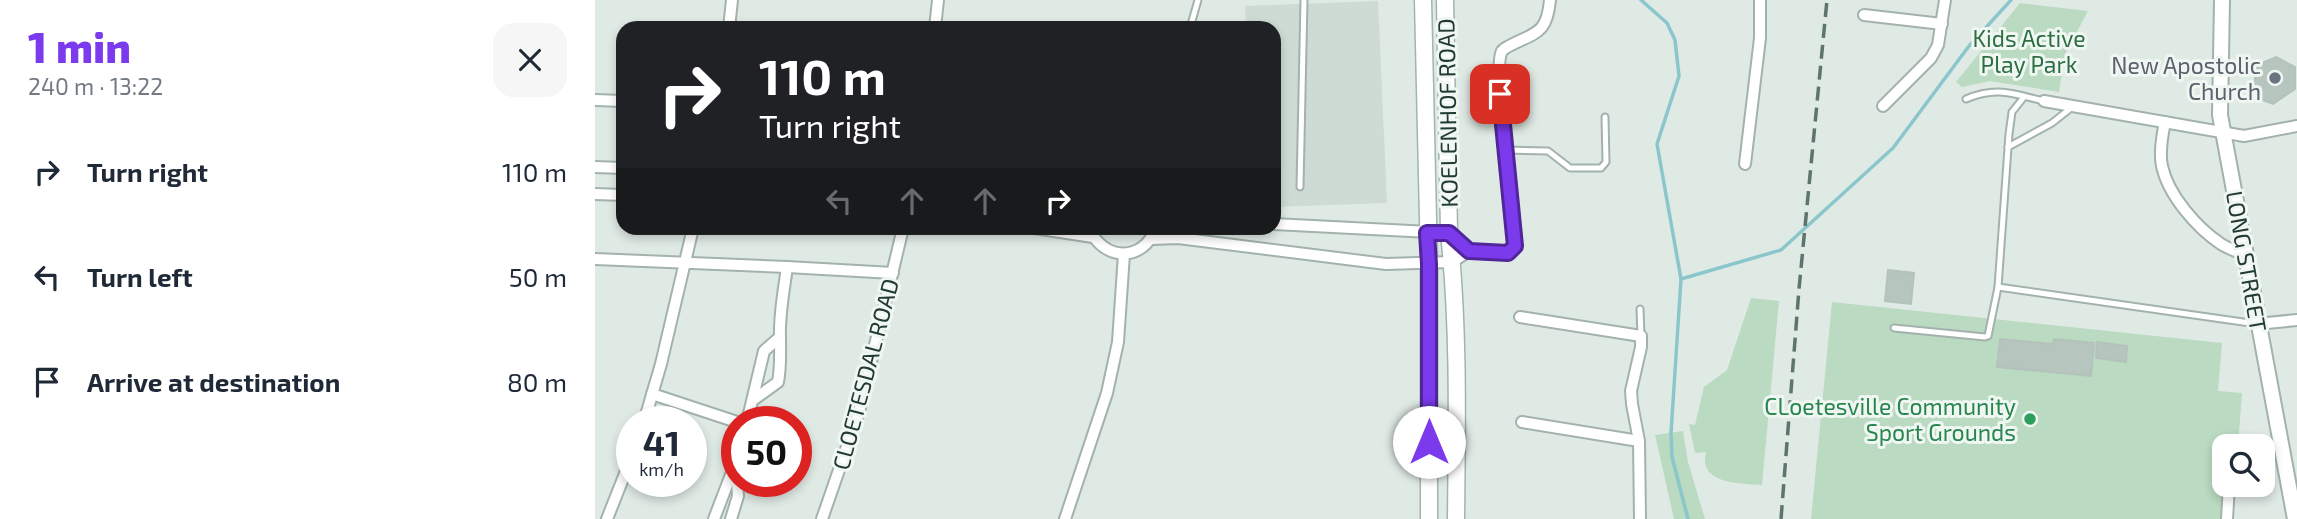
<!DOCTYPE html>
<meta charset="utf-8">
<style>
:root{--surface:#fff;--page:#f6f6f7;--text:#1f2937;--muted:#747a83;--accent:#7c3aed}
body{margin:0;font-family:"Exo 2",sans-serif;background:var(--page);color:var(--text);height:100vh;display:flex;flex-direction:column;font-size:26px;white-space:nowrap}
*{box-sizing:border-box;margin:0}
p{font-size:23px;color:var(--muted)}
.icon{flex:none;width:38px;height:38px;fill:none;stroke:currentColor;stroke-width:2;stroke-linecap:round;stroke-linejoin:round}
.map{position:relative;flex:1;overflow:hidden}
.sheet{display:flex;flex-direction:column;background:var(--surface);width:595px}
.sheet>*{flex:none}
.guide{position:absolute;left:21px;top:21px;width:665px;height:214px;border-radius:21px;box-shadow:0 4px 10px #0003;background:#202124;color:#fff;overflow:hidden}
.fabs{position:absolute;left:1617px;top:434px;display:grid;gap:14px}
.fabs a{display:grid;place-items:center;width:63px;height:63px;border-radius:14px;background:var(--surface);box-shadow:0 4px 10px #0003;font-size:35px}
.speed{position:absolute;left:21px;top:406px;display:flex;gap:14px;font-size:35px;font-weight:700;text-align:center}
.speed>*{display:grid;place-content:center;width:91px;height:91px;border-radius:50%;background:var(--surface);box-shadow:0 4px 10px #0003;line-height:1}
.speed small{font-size:18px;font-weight:400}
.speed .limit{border:10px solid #d22;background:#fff;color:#111}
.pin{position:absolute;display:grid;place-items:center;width:60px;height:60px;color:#fff;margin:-30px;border-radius:14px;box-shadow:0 4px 10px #0006}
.me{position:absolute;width:77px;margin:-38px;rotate:0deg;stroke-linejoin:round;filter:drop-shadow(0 0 5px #0008)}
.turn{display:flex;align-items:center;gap:24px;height:147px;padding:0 28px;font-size:32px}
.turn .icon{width:91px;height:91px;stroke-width:2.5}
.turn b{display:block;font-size:49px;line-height:60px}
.lanes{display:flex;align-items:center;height:66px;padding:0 28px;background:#0003;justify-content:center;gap:35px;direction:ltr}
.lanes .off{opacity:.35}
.round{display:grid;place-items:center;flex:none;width:74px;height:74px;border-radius:21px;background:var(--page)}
.headline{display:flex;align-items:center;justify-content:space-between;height:119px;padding:0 28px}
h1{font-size:42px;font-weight:800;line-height:52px;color:var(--accent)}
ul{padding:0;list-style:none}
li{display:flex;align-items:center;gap:21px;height:105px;padding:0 28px}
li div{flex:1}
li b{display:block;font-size:26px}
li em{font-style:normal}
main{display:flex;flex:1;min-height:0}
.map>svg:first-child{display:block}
.built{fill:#cedad4}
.green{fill:#badac1}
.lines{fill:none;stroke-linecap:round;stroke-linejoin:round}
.stream{stroke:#8bc6cd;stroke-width:3.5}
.building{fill:#b6c5be;stroke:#b3c3bc;stroke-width:2}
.service-casing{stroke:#a3b2ac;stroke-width:9}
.minor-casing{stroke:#a3b2ac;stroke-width:14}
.tertiary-casing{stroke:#a3b2ac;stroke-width:18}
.secondary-casing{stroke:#a0b5ac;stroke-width:19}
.service{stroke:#fff;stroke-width:5}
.minor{stroke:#fff;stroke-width:10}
.tertiary{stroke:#fff;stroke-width:14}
.secondary{stroke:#fff;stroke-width:16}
.rail{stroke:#5c756d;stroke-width:3.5;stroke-dasharray:14 7;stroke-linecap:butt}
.route-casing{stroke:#51269a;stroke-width:18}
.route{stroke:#7c3aed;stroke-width:12}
.worship-dot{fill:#6b7280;stroke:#f0f7f3;stroke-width:2.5}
.leisure-dot{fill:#2e9e5b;stroke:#f0f7f3;stroke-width:2.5}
.labels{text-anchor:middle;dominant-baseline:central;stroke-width:6;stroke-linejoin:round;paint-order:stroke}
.park-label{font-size:23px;fill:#2e6e43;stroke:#f0f7f3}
.worship-label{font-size:23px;fill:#5b616d;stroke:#f0f7f3;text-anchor:end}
.street-label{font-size:23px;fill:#223a32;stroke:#f0f7f3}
.leisure-label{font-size:23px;fill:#27864d;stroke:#f0f7f3;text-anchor:end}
</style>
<main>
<section class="sheet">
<div class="headline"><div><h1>1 min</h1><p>240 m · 13:22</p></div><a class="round"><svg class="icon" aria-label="close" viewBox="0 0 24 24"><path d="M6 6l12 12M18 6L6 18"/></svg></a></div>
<ul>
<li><svg class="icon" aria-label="right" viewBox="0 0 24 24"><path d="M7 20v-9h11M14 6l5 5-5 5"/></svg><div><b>Turn right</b></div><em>110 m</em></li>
<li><svg class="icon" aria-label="left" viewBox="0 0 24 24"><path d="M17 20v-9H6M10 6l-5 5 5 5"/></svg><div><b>Turn left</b></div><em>50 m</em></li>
<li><svg class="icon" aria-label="arrive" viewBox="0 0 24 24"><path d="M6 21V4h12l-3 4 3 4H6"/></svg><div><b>Arrive at destination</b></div><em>80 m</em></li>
</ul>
</section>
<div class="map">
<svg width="1702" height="519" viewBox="0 0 1702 519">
<rect width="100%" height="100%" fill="#e0eae5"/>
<!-- built -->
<path class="built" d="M 783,1 L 792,203 L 679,207 L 679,28 L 651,28 L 650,6 Z"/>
<!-- green -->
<g class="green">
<path d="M 1425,3 L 1493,11 L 1470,54 L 1464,92 L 1395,81 L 1367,87 L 1361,82 Z"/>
<path d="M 1156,298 L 1184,301 L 1167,485 C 1151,484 1121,484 1112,469 C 1109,464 1110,458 1111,452 L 1100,453 L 1094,424 L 1100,425 L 1109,387 L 1132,370 Z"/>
<path d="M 1237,302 L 1627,343 L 1623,391 L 1647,393 L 1643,446 L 1629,446 L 1627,519 L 1216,519 Z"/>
<path d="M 1088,431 L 1093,462 L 1110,519 L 1079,519 L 1060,435 Z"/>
</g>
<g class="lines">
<!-- stream -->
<g class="stream">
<path d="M 1046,0 L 1072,23 L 1080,40 L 1084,76 L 1062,144 L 1086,279 L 1076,433 L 1077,457 L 1093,519"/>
<path d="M 1086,279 L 1186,250 L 1298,148 L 1374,46 L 1416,0"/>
</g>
</g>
<!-- building -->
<g class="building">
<path d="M 1681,57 L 1700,67 L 1700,89 L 1678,104 L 1660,97 L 1660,66 Z"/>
<path d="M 1293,270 L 1319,273 L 1316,304 L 1290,301 Z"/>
<path d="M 1405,339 L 1458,344 L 1459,339 L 1499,343 L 1496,376 L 1402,367 Z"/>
<path d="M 1502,342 L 1532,346 L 1531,362 L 1501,358 Z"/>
</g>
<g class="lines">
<defs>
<g id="service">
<path d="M 595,28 L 603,0"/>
<path d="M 1371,99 C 1402,86 1418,94 1449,101"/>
<path d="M 1413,147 L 1457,123 L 1476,108"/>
<path d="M 910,150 L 953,151 L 975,168 L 1006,168 L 1011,162 L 1010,117"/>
<path d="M 705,187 L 709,0"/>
<path d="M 1403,287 L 1662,324"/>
<path d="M 1045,309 L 1046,336"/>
<path d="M 1299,328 L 1390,337 L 1393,336 L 1403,287 L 1414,134 L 1417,112 L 1429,97"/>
</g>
<g id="minor">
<path d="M 1269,15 L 1347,24"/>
<path d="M 134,28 L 137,0"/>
<path d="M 340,28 L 343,0"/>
<path d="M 0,100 L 28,101"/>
<path d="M 1449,101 L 1649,136 L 1702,126"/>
<path d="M 1288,106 L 1336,58 L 1343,45 L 1350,0"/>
<path d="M 1570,122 C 1567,136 1564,152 1567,166 C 1573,195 1602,228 1626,244 C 1634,249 1643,252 1652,256"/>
<path d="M 1150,164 L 1165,38 L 1165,0"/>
<path d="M 0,167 L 28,168"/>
<path d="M 0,194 L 28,195"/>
<path d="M 679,224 L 854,233 L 874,251"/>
<path d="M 439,228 L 498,237"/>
<path d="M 494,228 C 508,261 548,263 561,228"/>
<path d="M 556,239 L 583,238 L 791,264 L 857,262 L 874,251 L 913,253 L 920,246 L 920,241 C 917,213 897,67 907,51 C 909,48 913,47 916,45 C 942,32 952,33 955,0"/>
<path d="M 0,259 L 192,267 L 298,273"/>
<path d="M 925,317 L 1046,336 L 1046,347 L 1036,391 L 1037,404 L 1044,441 L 1045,519"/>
<path d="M 1662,324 L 1702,320"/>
<path d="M 57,394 L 142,422"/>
<path d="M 158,400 L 183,382 C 186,366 185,353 185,338 C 184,314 189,290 192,267"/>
<path d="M 49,422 L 66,364 L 98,228"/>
<path d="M 152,422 L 169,351 L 185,337"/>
<path d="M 927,422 L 1044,441"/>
<path d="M 12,519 L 37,456"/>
<path d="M 119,519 L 142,459"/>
<path d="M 136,519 L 143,496 L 142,481"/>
<path d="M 227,519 L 264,412 L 308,228"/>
<path d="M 470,519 L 512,393 L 523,342 L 529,254"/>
<path d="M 1632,519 L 1634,485"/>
</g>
<path id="tertiary" d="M 1627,0 L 1625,115 L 1700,519"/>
<g id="secondary">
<path d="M 828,0 L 834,264 L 834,519"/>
<path d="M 850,0 L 854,233 C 864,328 862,424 861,519"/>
</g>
</defs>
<!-- service casing -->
<use href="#service" class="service-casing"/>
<!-- minor casing -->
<use href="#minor" class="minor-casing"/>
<!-- tertiary casing -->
<use href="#tertiary" class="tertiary-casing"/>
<!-- secondary casing -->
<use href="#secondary" class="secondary-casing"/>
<!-- service -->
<use href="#service" class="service"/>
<!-- minor -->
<use href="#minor" class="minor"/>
<!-- tertiary -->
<use href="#tertiary" class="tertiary"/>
<!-- secondary -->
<use href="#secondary" class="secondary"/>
<!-- rail -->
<path class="rail" d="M 1186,519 L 1204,289 L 1232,0"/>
</g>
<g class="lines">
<defs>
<path id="route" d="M 834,442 L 834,264 L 832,233 L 854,233 L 874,251 L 913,253 L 920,246 L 905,94"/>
</defs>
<!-- route casing -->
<use href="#route" class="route-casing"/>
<!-- route -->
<use href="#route" class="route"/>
</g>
<!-- markers -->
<circle class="worship-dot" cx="1680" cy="78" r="7"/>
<circle class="leisure-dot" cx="1435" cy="419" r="7"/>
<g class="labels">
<!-- park labels -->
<g class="park-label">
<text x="1434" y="38">Kids Active<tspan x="1434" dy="26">Play Park</tspan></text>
</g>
<!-- worship labels -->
<g class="worship-label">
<text x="1666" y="65">New Apostolic<tspan x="1666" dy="26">Church</tspan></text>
</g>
<!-- street labels -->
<g class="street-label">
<text transform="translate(852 113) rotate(-91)">KOELENHOF ROAD</text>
<text transform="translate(1652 261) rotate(80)">LONG STREET</text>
<text transform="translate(270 374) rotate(-75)">CLOETESDAL ROAD</text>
</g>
<!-- leisure labels -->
<g class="leisure-label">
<text x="1421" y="406">CLoetesville Community<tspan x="1421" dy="26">Sport Grounds</tspan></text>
</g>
</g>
</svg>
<div class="fabs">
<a><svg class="icon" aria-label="search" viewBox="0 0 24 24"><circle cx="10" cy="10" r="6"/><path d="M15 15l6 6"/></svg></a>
</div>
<div class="speed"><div>41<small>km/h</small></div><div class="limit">50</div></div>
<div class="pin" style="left:905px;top:94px;background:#d93025"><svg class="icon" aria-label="arrive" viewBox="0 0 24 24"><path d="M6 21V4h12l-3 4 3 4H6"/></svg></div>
<svg class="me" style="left:834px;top:442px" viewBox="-20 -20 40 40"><circle r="19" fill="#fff"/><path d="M0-13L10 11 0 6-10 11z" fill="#7c3aed"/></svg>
<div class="guide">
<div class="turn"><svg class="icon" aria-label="right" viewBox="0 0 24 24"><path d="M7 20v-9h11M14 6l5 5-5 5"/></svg><div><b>110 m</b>Turn right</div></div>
<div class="lanes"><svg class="icon off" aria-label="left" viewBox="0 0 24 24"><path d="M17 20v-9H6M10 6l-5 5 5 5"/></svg><svg class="icon off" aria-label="ahead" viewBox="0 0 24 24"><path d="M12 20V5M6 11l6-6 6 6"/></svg><svg class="icon off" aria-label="ahead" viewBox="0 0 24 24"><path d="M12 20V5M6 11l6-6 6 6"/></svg><svg class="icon" aria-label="right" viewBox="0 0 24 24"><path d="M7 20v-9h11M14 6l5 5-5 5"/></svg></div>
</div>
</div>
</main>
